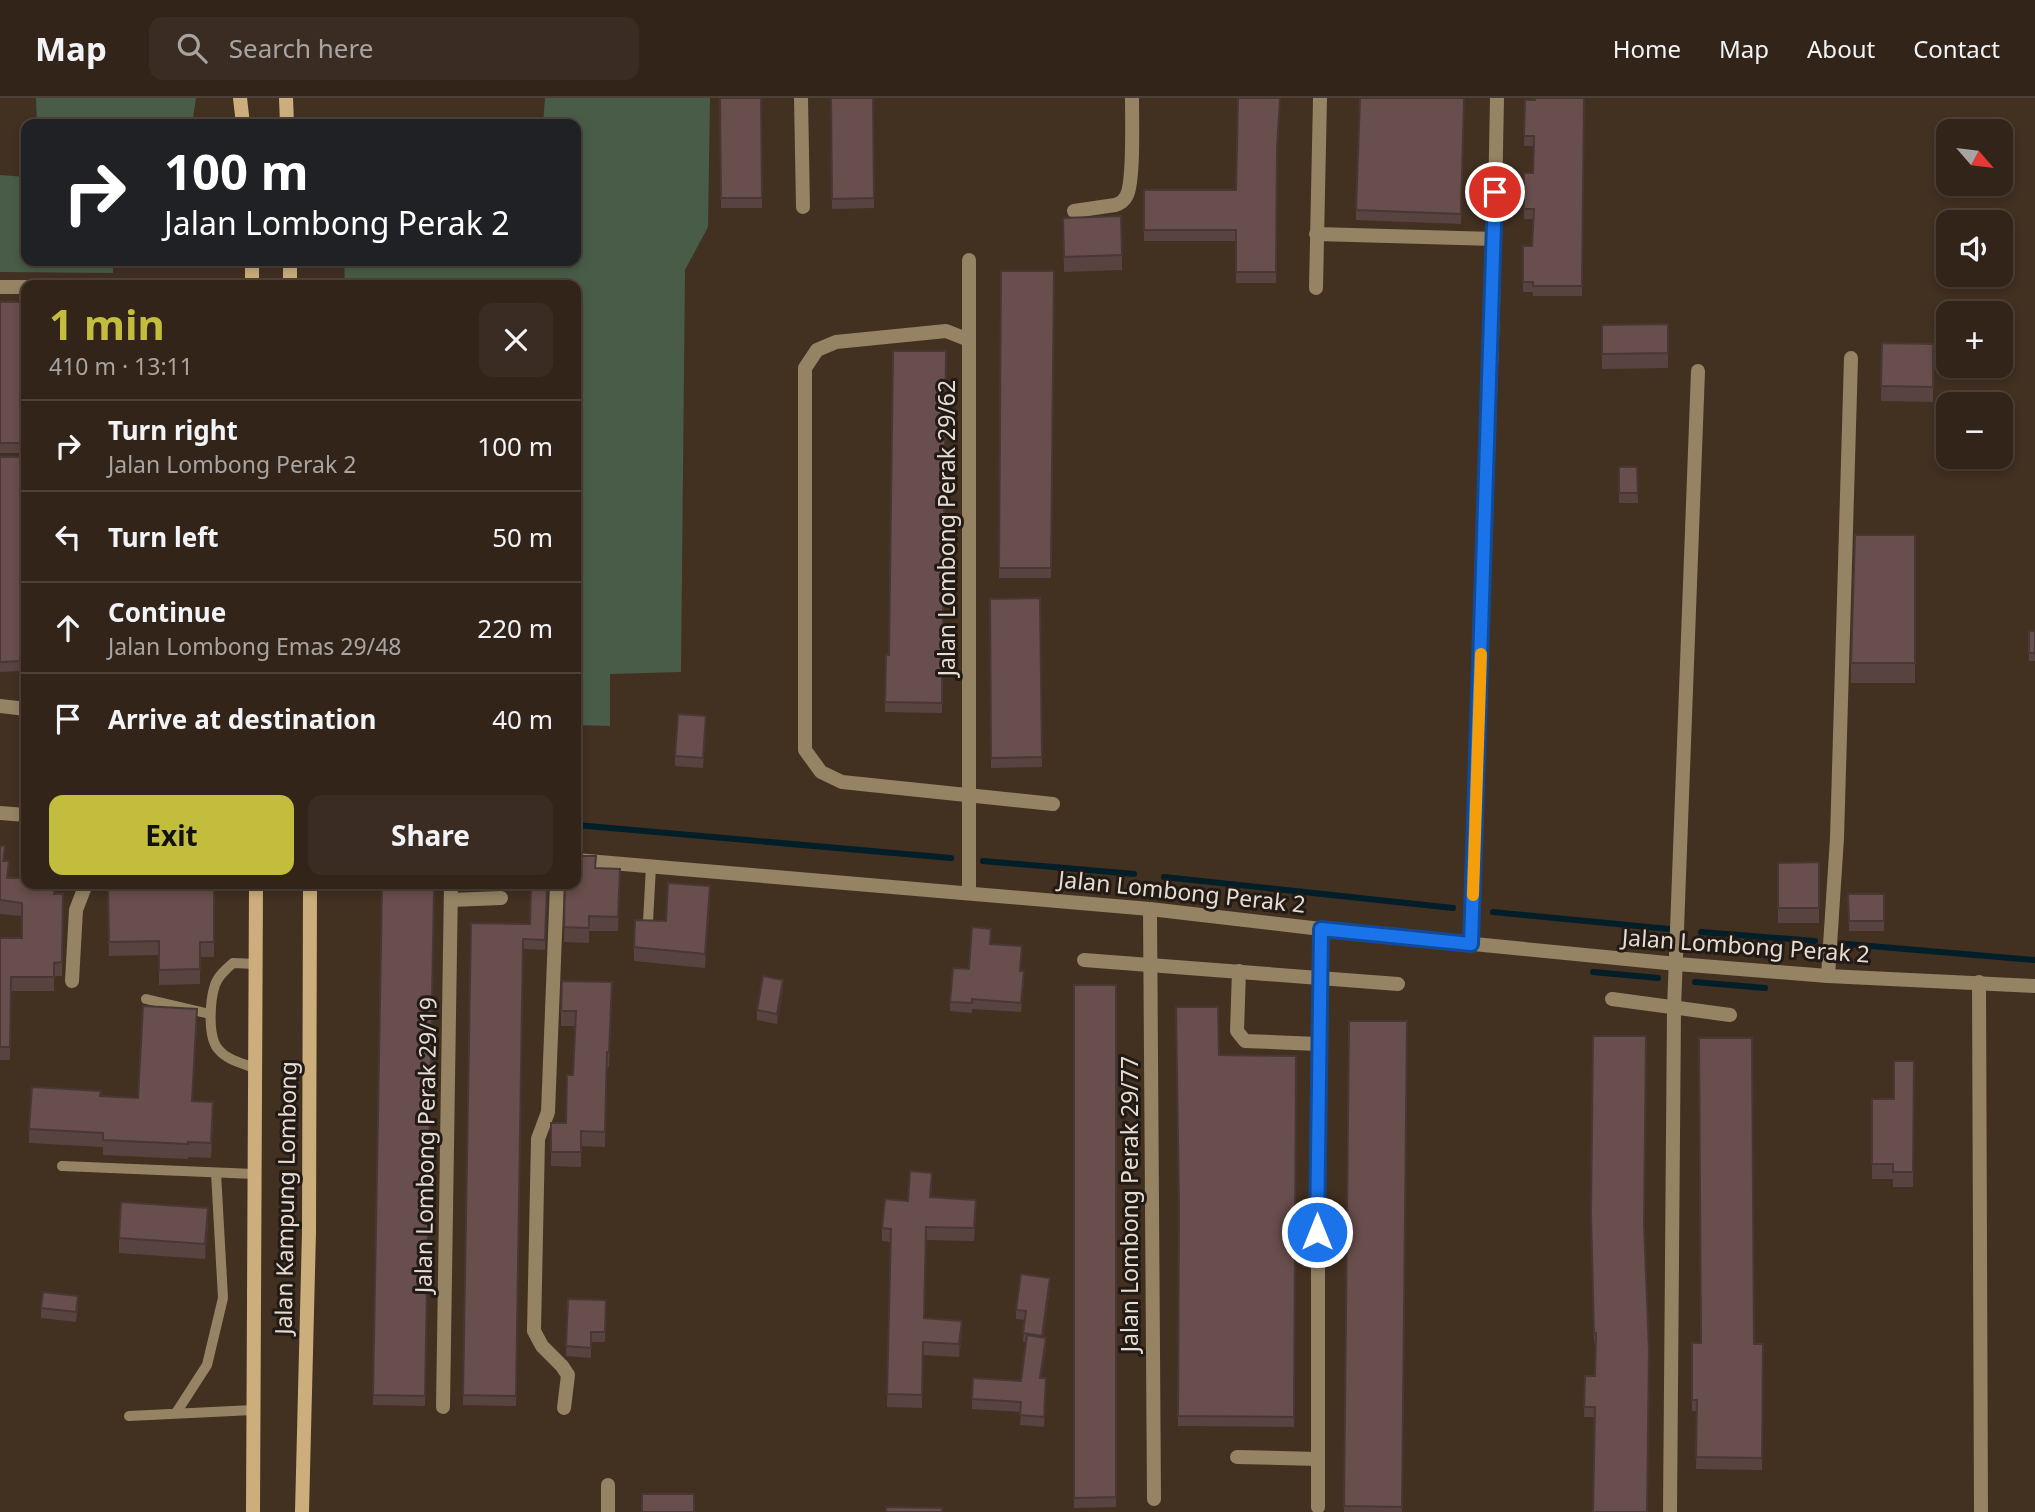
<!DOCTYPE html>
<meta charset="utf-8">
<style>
:root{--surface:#322419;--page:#3a2c22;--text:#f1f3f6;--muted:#a8a4a2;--line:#4d4138;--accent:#c3bd3e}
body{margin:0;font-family:"Noto Sans",sans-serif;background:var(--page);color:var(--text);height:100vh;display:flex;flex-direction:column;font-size:26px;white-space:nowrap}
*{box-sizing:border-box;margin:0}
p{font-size:23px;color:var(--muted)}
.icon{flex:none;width:38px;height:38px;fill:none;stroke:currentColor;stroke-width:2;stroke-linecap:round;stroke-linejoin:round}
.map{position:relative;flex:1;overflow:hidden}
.details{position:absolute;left:21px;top:182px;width:560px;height:609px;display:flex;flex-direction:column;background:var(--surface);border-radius:14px;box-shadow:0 4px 10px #0003,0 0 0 2px var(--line)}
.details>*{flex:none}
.hud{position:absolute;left:21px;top:21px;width:560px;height:147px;border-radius:14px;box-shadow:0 4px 10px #0003,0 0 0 2px var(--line);background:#202124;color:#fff;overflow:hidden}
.needle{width:46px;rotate:118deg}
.buttons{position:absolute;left:1936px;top:21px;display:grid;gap:14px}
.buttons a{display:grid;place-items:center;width:77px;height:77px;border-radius:14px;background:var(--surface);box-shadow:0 4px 10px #0003,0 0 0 2px var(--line);font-size:35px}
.pin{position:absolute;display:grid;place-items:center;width:60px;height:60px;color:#fff;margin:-30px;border:4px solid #fff;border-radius:50%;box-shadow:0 2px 7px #0007}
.me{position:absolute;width:77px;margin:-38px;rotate:0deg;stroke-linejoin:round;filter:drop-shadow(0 0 5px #0008)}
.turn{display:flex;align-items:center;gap:24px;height:147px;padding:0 28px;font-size:32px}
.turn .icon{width:91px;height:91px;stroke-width:2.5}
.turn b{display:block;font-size:49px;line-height:60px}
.round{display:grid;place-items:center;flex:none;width:74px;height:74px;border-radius:14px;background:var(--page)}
.summary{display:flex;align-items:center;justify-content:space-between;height:119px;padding:0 28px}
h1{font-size:42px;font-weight:700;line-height:52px;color:var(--accent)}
.action{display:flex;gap:14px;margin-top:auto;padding:14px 28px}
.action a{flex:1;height:80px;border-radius:14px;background:var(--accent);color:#111;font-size:28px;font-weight:700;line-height:80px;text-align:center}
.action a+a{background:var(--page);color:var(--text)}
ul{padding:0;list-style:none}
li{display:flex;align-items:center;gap:21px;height:91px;padding:0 28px;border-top:2px solid var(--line)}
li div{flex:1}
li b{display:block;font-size:26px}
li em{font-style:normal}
header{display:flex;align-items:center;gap:42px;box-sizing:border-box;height:98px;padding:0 35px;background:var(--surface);border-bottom:2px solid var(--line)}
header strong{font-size:33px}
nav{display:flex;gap:38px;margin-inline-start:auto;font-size:24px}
.search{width:490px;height:63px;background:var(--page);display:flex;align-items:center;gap:18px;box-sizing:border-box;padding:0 24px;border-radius:14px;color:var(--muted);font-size:26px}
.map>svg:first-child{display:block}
.green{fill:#485c48}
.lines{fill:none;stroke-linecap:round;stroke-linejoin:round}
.stream{stroke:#021f29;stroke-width:6}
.lane{stroke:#958364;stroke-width:10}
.street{stroke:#958364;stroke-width:14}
.secondary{stroke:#cbae7c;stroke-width:14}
.wall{fill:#594341}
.shaded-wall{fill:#493735}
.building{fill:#684e4c;stroke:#493735;stroke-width:2}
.route-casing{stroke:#114b97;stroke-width:18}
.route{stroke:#1a73e8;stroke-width:12}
.slow{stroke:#f59e0b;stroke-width:12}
.labels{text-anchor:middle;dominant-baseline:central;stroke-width:6;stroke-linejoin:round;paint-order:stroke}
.street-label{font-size:23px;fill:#e7dcd2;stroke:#221a14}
</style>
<header>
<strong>Map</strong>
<div class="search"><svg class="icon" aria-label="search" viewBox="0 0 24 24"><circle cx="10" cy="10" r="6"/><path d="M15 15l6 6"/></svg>Search here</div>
<nav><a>Home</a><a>Map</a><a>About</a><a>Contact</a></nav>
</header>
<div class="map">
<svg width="2035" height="1414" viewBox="0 0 2035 1414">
<rect width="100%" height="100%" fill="#423021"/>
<!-- green -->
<g class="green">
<path d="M 36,0 L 196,0 L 192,26 L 37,26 Z"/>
<path d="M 545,0 L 710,0 L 708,129 L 685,172 L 681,574 L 610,576 L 610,628 L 576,627 L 576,187 L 345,187 L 344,163 L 576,163 L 576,26 L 543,26 Z"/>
<path d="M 0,77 L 26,79 L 26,163 L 113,163 L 113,175 L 0,174 Z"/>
</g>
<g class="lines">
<!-- stream -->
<g class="stream">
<path d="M 576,727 L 951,760"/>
<path d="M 983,763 L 1134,776"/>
<path d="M 1164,779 L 1453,810"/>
<path d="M 1493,814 L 1669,831"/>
<path d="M 1701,834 L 1815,843"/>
<path d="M 1847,846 L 2035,862"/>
<path d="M 1593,874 L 1658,880"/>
<path d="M 1695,884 L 1765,890"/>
</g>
<!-- lane -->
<g class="lane">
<path d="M 648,824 L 651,768"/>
<path d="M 146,901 L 210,916"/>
<path d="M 254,970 C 242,965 227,962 219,952 C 207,940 210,902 215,887 C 218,878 226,871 233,865 L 256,866"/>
<path d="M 62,1068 L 254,1076"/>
<path d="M 176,1315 L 207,1267 L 223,1200 L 216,1075"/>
<path d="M 129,1318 L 253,1312"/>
</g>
<!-- street -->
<g class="street">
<path d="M 801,0 L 803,109"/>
<path d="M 1074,113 L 1115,107 C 1121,105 1124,103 1127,97 C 1134,81 1132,20 1132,0"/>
<path d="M 1316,136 L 1495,141"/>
<path d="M 969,162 L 969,794"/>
<path d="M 0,189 L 26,189"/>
<path d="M 1316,190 L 1320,0"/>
<path d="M 969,242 L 946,233 L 836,244 L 817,252 L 805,270 L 805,652 L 821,674 L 842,684 L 1053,706"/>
<path d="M 0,608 L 26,611"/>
<path d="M 0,715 L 26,717"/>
<path d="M 576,762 L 1150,811 L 1321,831 L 1677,866 L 1828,878 L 2035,888"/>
<path d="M 557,786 L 548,1014 L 538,1041 L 534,1233 L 542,1248 L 562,1268 L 568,1277 L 564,1310"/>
<path d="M 451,802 L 501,800"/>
<path d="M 1150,811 L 1154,1401"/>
<path d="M 1471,846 L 1493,211 L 1497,0"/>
<path d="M 1084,862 L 1398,886"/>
<path d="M 1239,873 L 1237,933 L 1245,943 L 1318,946"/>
<path d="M 1828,878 L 1837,740 L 1851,260"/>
<path d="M 72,883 L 76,812 L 86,786"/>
<path d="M 1979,884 L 1981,1414"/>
<path d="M 1612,901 L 1730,917"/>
<path d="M 443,1309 L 451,786"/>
<path d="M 1237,1359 L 1318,1361"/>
<path d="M 1318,1409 L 1318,946 L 1321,831"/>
<path d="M 608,1414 L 608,1387"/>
<path d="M 1670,1414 L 1674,911 L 1698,273"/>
</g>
<!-- secondary -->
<g class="secondary">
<path d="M 240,0 L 243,26"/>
<path d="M 286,0 L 287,26"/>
<path d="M 252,163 L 252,187"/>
<path d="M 290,163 L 290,187"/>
<path d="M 253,1414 L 256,786"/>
<path d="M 302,1414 L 309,1134 L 310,786"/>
</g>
</g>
<!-- wall -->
<g class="wall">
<path d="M 720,0 L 761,0 L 762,110 L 721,110 Z"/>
<path d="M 831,0 L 873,0 L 874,110 L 832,111 Z"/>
<path d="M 1464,0 L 1461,126 L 1356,122 L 1356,112 Z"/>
<path d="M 1584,0 L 1582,198 L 1533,198 L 1533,194 L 1523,194 L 1523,148 L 1532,148 L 1533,121 L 1524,121 L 1524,75 L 1533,75 L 1534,51 L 1534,48 L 1524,48 L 1525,2 Z"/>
<path d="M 1280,8 L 1277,60 L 1276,185 L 1236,185 L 1236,143 L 1144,143 L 1144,92 L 1236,92 Z"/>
<path d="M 1063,120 L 1122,157 L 1122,172 L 1064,174 Z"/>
<path d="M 1001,173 L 1054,173 L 1051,480 L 999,480 Z"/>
<rect x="0" y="204" width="26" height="151"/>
<path d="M 1668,226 L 1668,270 L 1602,271 L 1602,227 Z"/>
<path d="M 1882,245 L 1933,246 L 1933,304 L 1881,303 Z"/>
<path d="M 946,253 L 942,615 L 885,614 L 886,557 L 889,557 Z"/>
<path d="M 0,359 L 26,359 L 26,577 L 22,577 L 22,573 L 0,574 Z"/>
<path d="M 1619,369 L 1637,369 L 1638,405 L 1619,405 Z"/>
<path d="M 1915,437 L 1915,585 L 1851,585 L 1851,565 Z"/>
<path d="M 1040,500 L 1042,669 L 991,670 L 990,501 Z"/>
<rect x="2029" y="533" width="6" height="30"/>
<path d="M 706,628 L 703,670 L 675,668 L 675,658 Z"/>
<path d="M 0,748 L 8,780 L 54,796 L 63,796 L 62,878 L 54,878 L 54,893 L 11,893 L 10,962 L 0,962 L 0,840 L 22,840 L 22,818 L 0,816 Z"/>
<path d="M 1819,764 L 1819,825 L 1778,825 L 1778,765 Z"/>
<path d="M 596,770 L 620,786 L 618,833 L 589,833 L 589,845 L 564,844 L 565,786 Z"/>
<path d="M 214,789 L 214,859 L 200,859 L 200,886 L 159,887 L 159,857 L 109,858 L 108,791 Z"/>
<path d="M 547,789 L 545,852 L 523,851 L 516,1308 L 463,1307 L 471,825 L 530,826 Z"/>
<path d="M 382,790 L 434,791 L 425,1308 L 373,1307 Z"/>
<path d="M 1848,796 L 1884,796 L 1884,833 L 1849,833 Z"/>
<path d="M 710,802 L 705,870 L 634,863 L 634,849 L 666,823 Z"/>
<path d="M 991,846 L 1022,858 L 1020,873 L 1024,882 L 1021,914 L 972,911 L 972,915 L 950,913 L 950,904 L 969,871 Z"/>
<path d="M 1074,887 L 1116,887 L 1116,1409 L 1074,1410 Z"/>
<path d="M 783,892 L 777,926 L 757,922 L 757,912 Z"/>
<path d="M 612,899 L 609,969 L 607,969 L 605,1049 L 581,1048 L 581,1069 L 551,1068 L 551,1025 L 566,1025 L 573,977 L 575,928 L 561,928 L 561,913 Z"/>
<path d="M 1349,923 L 1407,923 L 1402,1414 L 1344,1414 Z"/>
<path d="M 197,925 L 192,1003 L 213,1019 L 211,1060 L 188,1059 L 188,1061 L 103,1057 L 103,1049 L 29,1045 L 29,1031 L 101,998 L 138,1000 Z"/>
<path d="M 1646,938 L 1595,1319 L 1584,1319 L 1585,1278 L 1595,1278 L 1596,1245 L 1594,1245 L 1591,1126 Z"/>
<path d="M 1219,957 L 1296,958 L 1294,1329 L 1178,1328 L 1179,1117 Z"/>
<path d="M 1914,963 L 1913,1089 L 1893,1089 L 1893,1081 L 1872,1081 L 1872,1001 L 1894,1001 Z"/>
<path d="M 932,1087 L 931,1099 L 976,1115 L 974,1143 L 926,1142 L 924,1220 L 962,1236 L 959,1259 L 923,1257 L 922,1310 L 887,1309 L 891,1144 L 882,1143 L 882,1130 L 908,1103 Z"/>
<path d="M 208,1125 L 205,1161 L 119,1155 L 119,1140 Z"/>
<path d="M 1050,1189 L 1043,1240 L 1046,1250 L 1041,1280 L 1046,1290 L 1044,1329 L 1020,1327 L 1021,1314 L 972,1311 L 972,1301 L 1021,1283 L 1026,1244 L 1023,1244 L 1025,1222 L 1016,1221 L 1016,1212 Z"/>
<path d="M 568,1201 L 606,1202 L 605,1244 L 591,1244 L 591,1260 L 566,1258 Z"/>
<path d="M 78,1208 L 76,1224 L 41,1220 L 41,1210 Z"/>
<path d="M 1754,1246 L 1763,1246 L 1762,1372 L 1696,1371 L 1697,1313 L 1692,1313 L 1692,1302 Z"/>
</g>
<!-- shaded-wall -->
<g class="shaded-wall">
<path d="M 710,788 L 710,802 L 705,870 L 705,856 Z"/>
<path d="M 783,882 L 783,892 L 777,926 L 777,916 Z"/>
<path d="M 197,911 L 197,925 L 192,1018 L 192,1003 Z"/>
<path d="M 208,1110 L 208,1125 L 205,1161 L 205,1146 Z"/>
<path d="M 1050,1180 L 1050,1189 L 1042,1246 L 1042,1238 Z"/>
<path d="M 962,1223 L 962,1236 L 959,1259 L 959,1246 Z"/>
<path d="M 1046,1240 L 1046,1250 L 1040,1290 L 1040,1280 Z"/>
</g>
<!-- building -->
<g class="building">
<path d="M 720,0 L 761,0 L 762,100 L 721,100 Z"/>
<path d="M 831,0 L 873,0 L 874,100 L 832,101 Z"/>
<path d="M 1238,0 L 1280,0 L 1277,49 L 1276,174 L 1236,174 L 1236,132 L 1144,132 L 1144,92 L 1236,92 Z"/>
<path d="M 1360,0 L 1464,0 L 1461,116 L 1356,112 Z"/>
<path d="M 1535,0 L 1584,0 L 1582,188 L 1533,188 L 1533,184 L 1523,184 L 1523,148 L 1532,148 L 1534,111 L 1524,111 L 1524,75 L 1533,75 L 1534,42 L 1534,38 L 1524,38 L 1525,2 L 1535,2 Z"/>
<path d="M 1121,118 L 1122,157 L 1064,159 L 1063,120 Z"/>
<path d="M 1001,173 L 1054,173 L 1051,470 L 999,470 Z"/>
<rect x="0" y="204" width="26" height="141"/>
<path d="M 1668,226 L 1668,255 L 1602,256 L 1602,227 Z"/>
<path d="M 1882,245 L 1933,246 L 1933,289 L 1881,288 Z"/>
<path d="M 893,253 L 946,253 L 942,605 L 885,604 L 886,557 L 889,557 Z"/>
<path d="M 0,359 L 26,359 L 26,567 L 22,567 L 22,563 L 0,564 Z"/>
<path d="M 1619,369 L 1637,369 L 1638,395 L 1619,395 Z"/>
<path d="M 1855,437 L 1915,437 L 1915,565 L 1851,565 Z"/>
<path d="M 1040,500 L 1042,659 L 991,660 L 990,501 Z"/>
<rect x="2029" y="533" width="6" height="22"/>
<path d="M 678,616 L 706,618 L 703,660 L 675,658 Z"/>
<path d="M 0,748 L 5,748 L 3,763 L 9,763 L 7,780 L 26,780 L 26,786 L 54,786 L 54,796 L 63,796 L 62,864 L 54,865 L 54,879 L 11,879 L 10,949 L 0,949 L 0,840 L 22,840 L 22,805 L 0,802 Z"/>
<path d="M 576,758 L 596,758 L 595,770 L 620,771 L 618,819 L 589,818 L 589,830 L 564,829 L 565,786 L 576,786 Z"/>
<path d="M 1819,764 L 1819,810 L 1778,810 L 1778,765 Z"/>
<path d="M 668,785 L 710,788 L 705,856 L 634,849 L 635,822 L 666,823 Z"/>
<path d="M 112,786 L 209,786 L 209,788 L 214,789 L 214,844 L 200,844 L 200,871 L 159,872 L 159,843 L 109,844 L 108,791 L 112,791 Z"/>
<path d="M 531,788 L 547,789 L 545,842 L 523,841 L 516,1298 L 463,1297 L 471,825 L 530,826 Z"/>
<path d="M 382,790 L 434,791 L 425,1298 L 373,1297 Z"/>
<path d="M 1848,796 L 1884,796 L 1884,823 L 1849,823 Z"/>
<path d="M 972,829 L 991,831 L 990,846 L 1022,848 L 1020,873 L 1024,873 L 1021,905 L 972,901 L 972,905 L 950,904 L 953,870 L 969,871 Z"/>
<path d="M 763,878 L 783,882 L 777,916 L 757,912 Z"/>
<path d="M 562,883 L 612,884 L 609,954 L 607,954 L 605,1034 L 581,1033 L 581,1054 L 551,1054 L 551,1025 L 566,1025 L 567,977 L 573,977 L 576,913 L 561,913 Z"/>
<path d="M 1074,887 L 1116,887 L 1116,1399 L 1074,1400 Z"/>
<path d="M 143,908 L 197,911 L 192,1003 L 213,1004 L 211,1045 L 188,1044 L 188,1046 L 103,1042 L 103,1035 L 29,1031 L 32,989 L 101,993 L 100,998 L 138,1000 Z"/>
<path d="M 1176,909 L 1218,909 L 1219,957 L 1296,958 L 1294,1319 L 1178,1318 L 1179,1109 Z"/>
<path d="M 1349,923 L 1407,923 L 1402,1409 L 1344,1408 Z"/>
<path d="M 1593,938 L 1646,938 L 1644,1127 L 1649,1252 L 1647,1414 L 1593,1414 L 1595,1309 L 1584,1309 L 1585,1278 L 1595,1278 L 1596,1235 L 1594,1235 L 1591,1116 Z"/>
<path d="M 1699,940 L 1752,940 L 1754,1246 L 1763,1246 L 1762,1360 L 1696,1359 L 1697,1302 L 1692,1302 L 1692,1245 L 1701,1245 Z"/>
<path d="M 1894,963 L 1914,963 L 1913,1074 L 1893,1074 L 1893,1066 L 1872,1066 L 1872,1001 L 1894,1001 Z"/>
<path d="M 910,1073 L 932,1075 L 930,1099 L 976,1102 L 974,1130 L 926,1129 L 924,1220 L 962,1223 L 959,1246 L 923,1244 L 922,1297 L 887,1296 L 891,1131 L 882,1130 L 885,1101 L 908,1103 Z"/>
<path d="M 121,1104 L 208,1110 L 205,1146 L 119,1140 Z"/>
<path d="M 1021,1176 L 1050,1180 L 1042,1238 L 1023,1235 L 1026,1213 L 1016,1212 Z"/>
<path d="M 43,1194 L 78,1198 L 76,1214 L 41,1210 Z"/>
<path d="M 568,1201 L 606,1202 L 605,1234 L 591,1234 L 591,1250 L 566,1248 Z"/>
<path d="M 1027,1237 L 1046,1240 L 1040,1280 L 1046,1280 L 1044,1319 L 1020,1317 L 1021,1304 L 972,1301 L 973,1280 L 1021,1283 Z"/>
<rect x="642" y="1396" width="52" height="18"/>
<path d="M 886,1409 L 942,1410 L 942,1414 L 886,1414 Z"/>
</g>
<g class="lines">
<defs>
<path id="route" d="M 1317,1134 L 1321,831 L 1471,846 L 1495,94"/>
</defs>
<!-- route casing -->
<use href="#route" class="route-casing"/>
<!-- route -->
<use href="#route" class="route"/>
<!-- slow -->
<path class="slow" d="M 1473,797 L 1481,556"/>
</g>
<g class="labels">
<!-- street labels -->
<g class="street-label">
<text transform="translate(946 430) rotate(-90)">Jalan Lombong Perak 29/62</text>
<text transform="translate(1182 793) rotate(6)">Jalan Lombong Perak 2</text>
<text transform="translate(1746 847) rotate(4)">Jalan Lombong Perak 2</text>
<text transform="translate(425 1047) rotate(-89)">Jalan Lombong Perak 29/19</text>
<text transform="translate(285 1100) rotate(-89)">Jalan Kampung Lombong</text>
<text transform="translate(1129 1106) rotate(-90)">Jalan Lombong Perak 29/77</text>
</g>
</g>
</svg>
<div class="buttons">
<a><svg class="needle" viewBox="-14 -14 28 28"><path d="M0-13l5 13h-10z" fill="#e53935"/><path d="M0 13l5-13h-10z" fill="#a8a4a2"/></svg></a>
<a><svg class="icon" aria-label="sound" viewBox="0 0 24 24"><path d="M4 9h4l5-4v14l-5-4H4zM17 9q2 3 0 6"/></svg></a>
<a>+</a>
<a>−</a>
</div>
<div class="pin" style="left:1495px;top:94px;background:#d93025"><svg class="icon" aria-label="arrive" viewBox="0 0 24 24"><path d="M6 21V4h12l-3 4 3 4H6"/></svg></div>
<svg class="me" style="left:1317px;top:1134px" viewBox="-20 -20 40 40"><circle r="17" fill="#1a73e8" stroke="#fff" stroke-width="3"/><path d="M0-11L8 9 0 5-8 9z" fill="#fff"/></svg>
<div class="hud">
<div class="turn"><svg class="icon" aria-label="right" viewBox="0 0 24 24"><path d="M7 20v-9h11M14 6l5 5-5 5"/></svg><div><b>100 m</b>Jalan Lombong Perak 2</div></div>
</div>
<section class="details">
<div class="summary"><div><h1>1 min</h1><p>410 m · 13:11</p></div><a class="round"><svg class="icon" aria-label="close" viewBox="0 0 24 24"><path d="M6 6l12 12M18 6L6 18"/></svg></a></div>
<ul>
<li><svg class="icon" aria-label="right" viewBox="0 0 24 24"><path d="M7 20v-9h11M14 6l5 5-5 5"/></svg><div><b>Turn right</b><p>Jalan Lombong Perak 2</p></div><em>100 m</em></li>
<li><svg class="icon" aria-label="left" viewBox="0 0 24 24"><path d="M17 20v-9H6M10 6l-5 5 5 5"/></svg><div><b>Turn left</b></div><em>50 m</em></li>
<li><svg class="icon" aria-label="ahead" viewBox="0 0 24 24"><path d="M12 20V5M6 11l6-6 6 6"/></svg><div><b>Continue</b><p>Jalan Lombong Emas 29/48</p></div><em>220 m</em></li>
<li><svg class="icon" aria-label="arrive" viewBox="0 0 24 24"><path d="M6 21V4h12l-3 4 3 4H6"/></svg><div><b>Arrive at destination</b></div><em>40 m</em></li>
</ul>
<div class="action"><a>Exit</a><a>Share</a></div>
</section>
</div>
